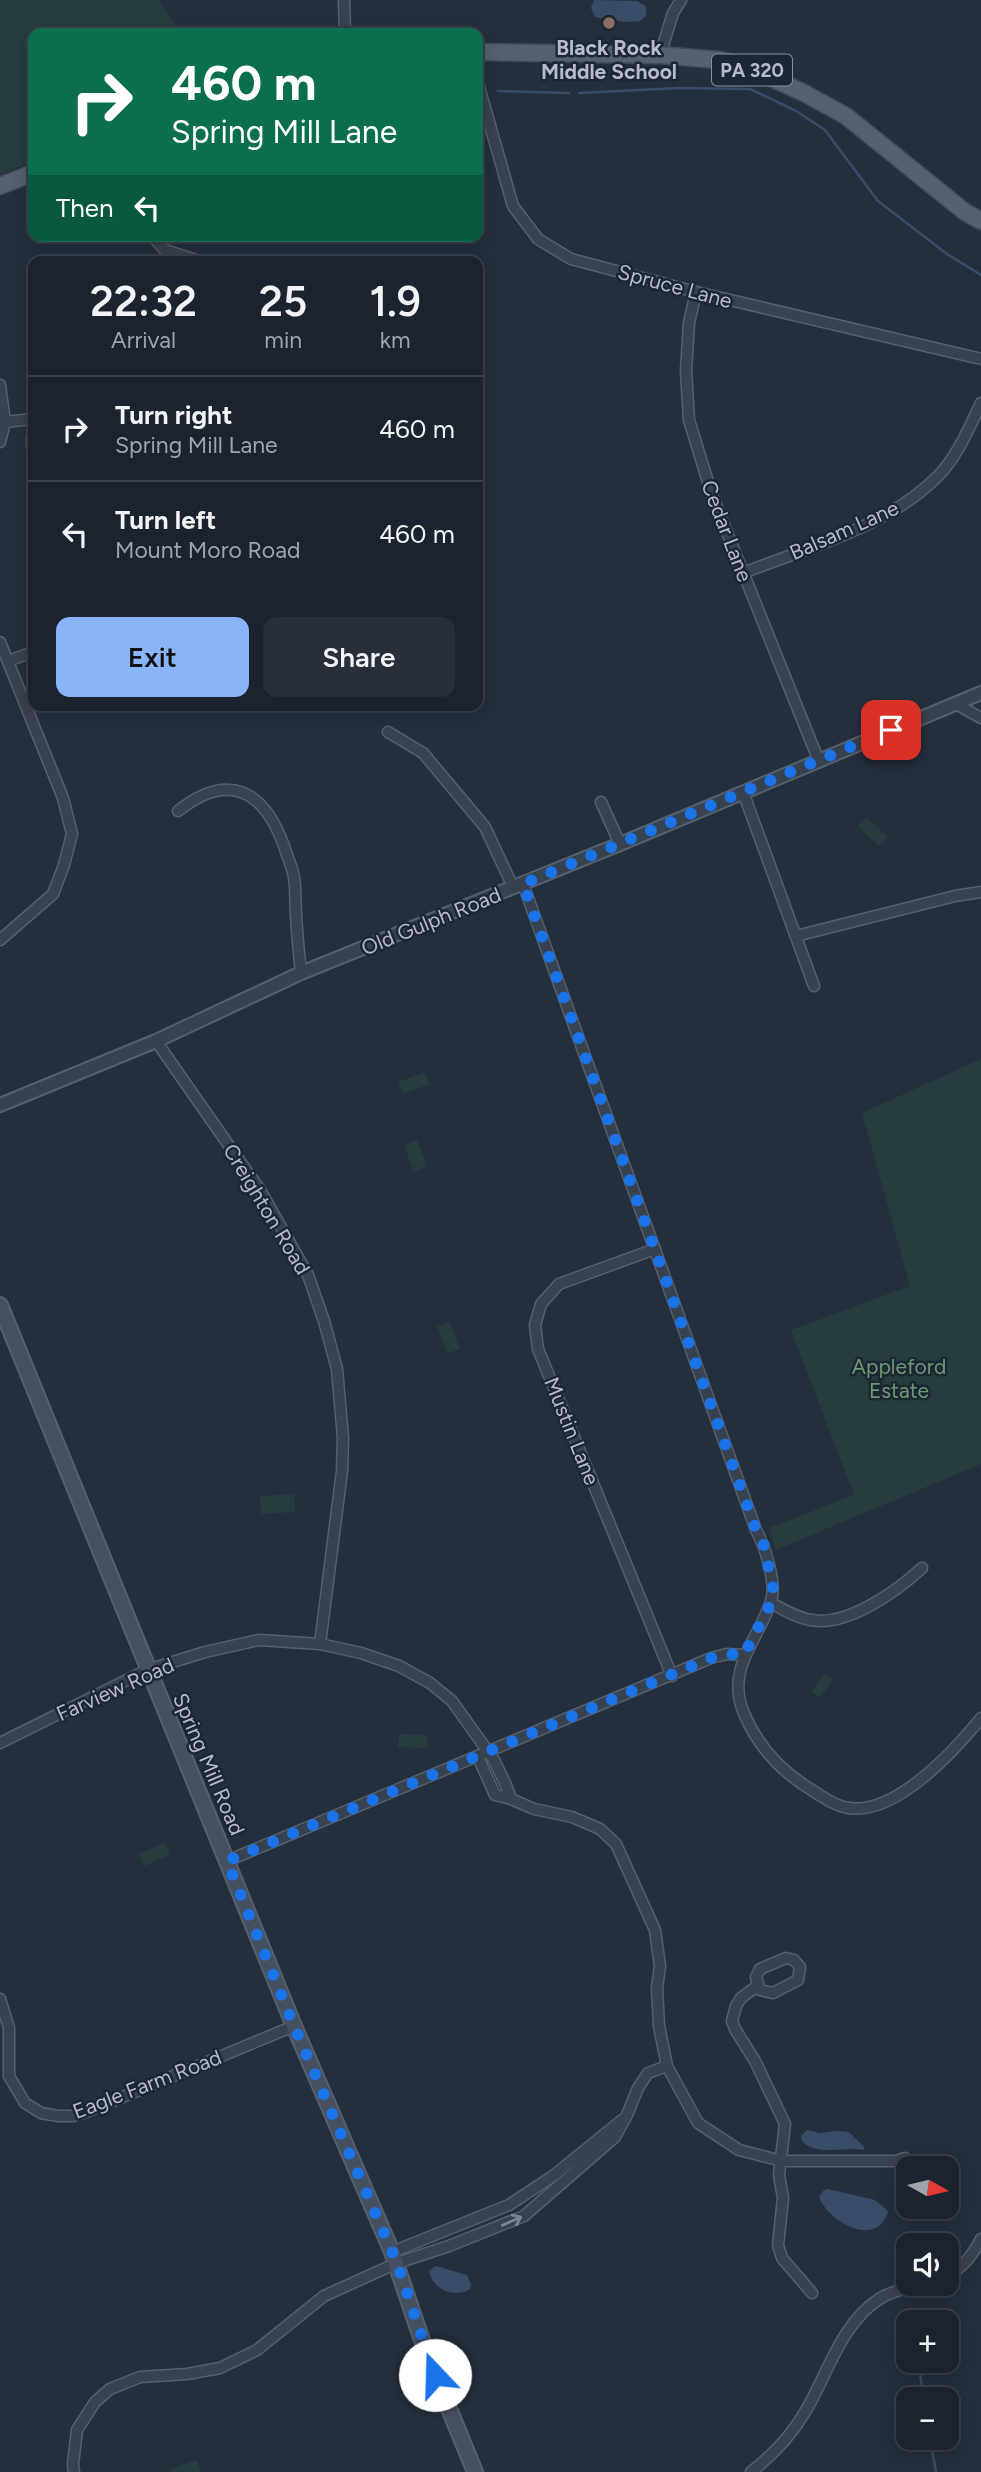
<!DOCTYPE html>
<meta charset="utf-8">
<style>
:root{--surface:#1b232e;--page:#282f3a;--text:#f1f3f6;--muted:#a0a4aa;--line:#39404a;--accent:#8ab4f8}
body{margin:0;font-family:Figtree,sans-serif;background:var(--page);color:var(--text);height:100vh;display:flex;flex-direction:column;font-size:26px;white-space:nowrap}
*{box-sizing:border-box;margin:0}
p{font-size:23px;color:var(--muted)}
.icon{flex:none;width:38px;height:38px;fill:none;stroke:currentColor;stroke-width:2;stroke-linecap:round;stroke-linejoin:round}
.map{position:relative;flex:1;overflow:hidden}
.sheet{position:absolute;left:28px;top:256px;width:455px;height:455px;display:flex;flex-direction:column;background:var(--surface);border-radius:14px;box-shadow:0 4px 18px #0003,0 0 0 2px var(--line)}
.sheet>*{flex:none}
.guide{position:absolute;left:28px;top:28px;width:455px;height:214px;border-radius:14px;box-shadow:0 4px 18px #0003,0 0 0 2px var(--line);background:#0b6e4f;color:#fff;overflow:hidden}
.needle{width:46px;rotate:98deg}
.buttons{position:absolute;left:896px;top:2156px;display:grid;gap:14px}
.buttons a{display:grid;place-items:center;width:63px;height:63px;border-radius:14px;background:var(--surface);box-shadow:0 4px 18px #0003,0 0 0 2px var(--line);font-size:35px}
.pin{position:absolute;display:grid;place-items:center;width:60px;height:60px;color:#fff;margin:-30px;border-radius:14px;box-shadow:0 4px 10px #0006}
.me{position:absolute;width:77px;margin:-38px;rotate:339deg;stroke-linejoin:round;filter:drop-shadow(0 0 5px #0008)}
.turn{display:flex;align-items:center;gap:24px;height:147px;padding:0 28px;font-size:32px}
.turn .icon{width:91px;height:91px;stroke-width:2.5}
.turn b{display:block;font-size:49px;line-height:60px}
.then{display:flex;align-items:center;height:66px;padding:0 28px;background:#0003;gap:14px;font-size:26px}
.eta{display:flex;justify-content:space-evenly;align-items:center;height:119px;text-align:center}
.eta b{font-size:42px;font-weight:600;line-height:49px}
.action{display:flex;gap:14px;margin-top:auto;padding:14px 28px}
.action a{flex:1;height:80px;border-radius:14px;background:var(--accent);color:#111;font-size:28px;font-weight:600;line-height:80px;text-align:center}
.action a+a{background:var(--page);color:var(--text)}
ul{padding:0;list-style:none}
li{display:flex;align-items:center;gap:21px;height:105px;padding:0 28px;border-top:2px solid var(--line)}
li div{flex:1}
li b{display:block;font-size:26px}
li em{font-style:normal}
.map>svg:first-child{display:block}
.green{fill:#263c3f}
.water{fill:#394c67}
.lines{fill:none;stroke-linecap:round;stroke-linejoin:round}
.stream{stroke:#394c67;stroke-width:2.5}
.minor-casing{stroke:#565f6c;stroke-width:13}
.tertiary-casing{stroke:#565f6c;stroke-width:16}
.secondary-casing{stroke:#565f6c;stroke-width:18}
.primary-casing{stroke:#414a57;stroke-width:19}
.minor{stroke:#38414e;stroke-width:10}
.tertiary{stroke:#38414e;stroke-width:12}
.secondary{stroke:#465061;stroke-width:14}
.primary{stroke:#56606e;stroke-width:16}
.oneway{stroke:#7c8592}
.route{stroke:#1a73e8;stroke-width:12;stroke-dasharray:0 21.6}
.education-dot{fill:#8d6e63;stroke:#1d2633;stroke-width:2.5}
.labels{text-anchor:middle;dominant-baseline:central;stroke-width:5;stroke-linejoin:round;paint-order:stroke}
.shield{fill:#1d2633;stroke:#878f9c;stroke-width:2}
.shield-label{font-size:19px;font-weight:bold;fill:#b4bcc9}
.poi-label{font-size:21px;font-weight:bold;fill:#b4bcc9;stroke:#1d2633}
.street-label{font-size:21px;fill:#b4bcc9;stroke:#1d2633}
.park-label{font-size:21px;fill:#6b9a76;stroke:#1d2633}
</style>
<div class="map">
<svg width="981" height="2472" viewBox="0 0 981 2472">
<rect width="100%" height="100%" fill="#242f3e"/>
<!-- green -->
<g class="green">
<path d="M 0,0 L 158,0 L 182,33 L 33,33 L 33,161 L 0,175 Z"/>
<path d="M 867,817 L 888,837 L 879,846 L 858,826 Z"/>
<path d="M 981,1059 L 981,1464 L 776,1550 L 769,1528 L 854,1495 L 791,1330 L 910,1286 L 862,1113 Z"/>
<path d="M 425,1072 L 430,1084 L 403,1094 L 398,1082 Z"/>
<path d="M 417,1140 L 427,1167 L 414,1172 L 404,1145 Z"/>
<path d="M 450,1322 L 460,1349 L 447,1353 L 437,1326 Z"/>
<path d="M 294,1494 L 295,1512 L 261,1514 L 260,1496 Z"/>
<path d="M 824,1674 L 833,1680 L 820,1698 L 811,1692 Z"/>
<path d="M 399,1734 L 428,1735 L 427,1748 L 398,1747 Z"/>
<path d="M 165,1843 L 170,1855 L 144,1866 L 138,1854 Z"/>
<path d="M 197,2460 L 201,2472 L 171,2472 L 170,2469 Z"/>
</g>
<!-- water -->
<g class="water">
<path d="M 594,0 L 637,1 L 646,6 L 646,16 L 640,21 L 625,22 L 595,17 L 591,8 Z"/>
<path d="M 33,423 L 33,456 L 26,450 C 24,438 24,430 33,423 Z"/>
<path d="M 807,2130 L 820,2133 L 838,2131 L 849,2132 L 865,2148 L 863,2150 C 845,2146 816,2157 802,2141 L 801,2136 Z"/>
<path d="M 828,2189 L 875,2200 L 888,2211 C 878,2249 829,2223 819,2197 L 823,2191 Z"/>
<path d="M 906,2233 L 912,2235 L 917,2245 L 908,2245 L 908,2261 L 897,2252 L 897,2240 Z"/>
<path d="M 436,2266 L 467,2275 L 471,2285 L 470,2289 C 454,2299 432,2289 429,2271 Z"/>
</g>
<g class="lines">
<!-- stream -->
<g class="stream">
<path d="M 498,91 L 569,93"/>
<path d="M 579,93 L 679,88 L 750,89 L 796,111 L 825,130 L 878,201 L 947,254 L 981,275"/>
<path d="M 918,2361 L 924,2399"/>
<path d="M 930,2438 L 936,2472"/>
</g>
<defs>
<g id="minor">
<path d="M 344,0 L 345,33"/>
<path d="M 660,55 L 673,13 L 681,0"/>
<path d="M 478,83 L 513,206 L 538,239 L 571,259 L 696,292 L 981,359"/>
<path d="M 152,236 L 165,250 L 199,261"/>
<path d="M 696,292 L 689,323 L 686,371 L 689,420 L 712,495 L 818,759"/>
<path d="M 0,385 L 5,422 L 0,442"/>
<path d="M 5,422 L 33,419"/>
<path d="M 743,573 C 807,548 888,527 938,476 C 957,457 969,428 981,403"/>
<path d="M 0,642 L 63,798 L 72,834 L 64,865 L 53,894 L 0,940"/>
<path d="M 8,661 L 33,652"/>
<path d="M 956,704 L 981,718"/>
<path d="M 388,732 L 423,753 L 485,827 L 513,887"/>
<path d="M 743,792 L 814,986"/>
<path d="M 601,802 L 620,844"/>
<path d="M 178,811 C 228,771 264,790 284,846 C 287,856 292,866 294,877 C 296,889 295,902 296,914 C 297,934 299,954 301,973"/>
<path d="M 523,884 L 756,1530 C 765,1546 777,1584 771,1601 C 759,1639 726,1668 743,1711 C 756,1743 777,1768 807,1787 C 820,1795 834,1806 849,1808 C 896,1815 954,1751 981,1718"/>
<path d="M 796,936 L 955,896 L 981,892"/>
<path d="M 156,1041 L 260,1190 L 308,1275 L 324,1321 L 337,1369 L 343,1438 L 342,1471 L 320,1644"/>
<path d="M 655,1249 L 559,1284 L 541,1304 L 535,1325 L 538,1349 L 672,1676"/>
<path d="M 771,1603 C 784,1610 797,1618 811,1620 C 847,1627 897,1591 922,1568"/>
<path d="M 0,1743 L 147,1670 L 205,1652 L 259,1640 L 320,1644 L 361,1653 L 399,1666 L 430,1683 L 452,1701 L 494,1760 L 506,1785 L 511,1799"/>
<path d="M 478,1757 L 495,1795 L 511,1799 L 534,1809 L 572,1817 L 600,1829 L 616,1844 L 655,1930 L 660,1966 L 657,1988 L 659,2026 L 667,2066 L 698,2123 L 739,2150 L 782,2161 L 896,2161 L 905,2158"/>
<path d="M 227,1861 L 711,1658 L 727,1654 L 744,1655"/>
<path d="M 786,1958 L 794,1960 L 800,1967 L 798,1980 L 773,1993 L 760,1990 L 756,1977 L 760,1969 Z"/>
<path d="M 757,1986 L 741,1998 L 736,2006 L 732,2021 L 735,2029 L 755,2061 L 785,2124 L 779,2175 L 783,2198 L 778,2245 L 782,2258 L 812,2293"/>
<path d="M 0,1999 L 9,2028 L 9,2076 L 25,2103 L 41,2113 L 58,2116 L 73,2116 L 89,2111 L 294,2026"/>
<path d="M 392,2252 L 509,2205 L 553,2176 L 622,2120"/>
<path d="M 947,2276 C 963,2268 973,2255 981,2239"/>
<path d="M 74,2472 L 73,2464 L 77,2430 L 95,2402 L 110,2389 L 140,2377 L 187,2374 L 220,2368 L 257,2350 L 324,2296 L 397,2263 L 449,2246 L 524,2216 L 615,2137 L 627,2115 L 638,2088 L 648,2073 L 667,2066"/>
<path d="M 751,2472 C 773,2455 791,2436 805,2412 C 828,2374 840,2325 879,2299 C 891,2291 907,2288 920,2284"/>
</g>
<path id="tertiary" d="M 0,1105 L 156,1041 L 301,973 L 620,844 L 981,693"/>
<path id="secondary" d="M 0,1305 L 294,2026 L 392,2252 L 427,2355 L 475,2472"/>
<g id="primary">
<path d="M 478,52 L 660,55 L 719,60 L 745,66 L 804,93 L 846,116 L 965,212 L 981,221"/>
<path d="M 0,186 L 33,173"/>
</g>
</defs>
<!-- minor casing -->
<use href="#minor" class="minor-casing"/>
<!-- tertiary casing -->
<use href="#tertiary" class="tertiary-casing"/>
<!-- secondary casing -->
<use href="#secondary" class="secondary-casing"/>
<!-- primary casing -->
<use href="#primary" class="primary-casing"/>
<!-- minor -->
<use href="#minor" class="minor"/>
<!-- tertiary -->
<use href="#tertiary" class="tertiary"/>
<!-- secondary -->
<use href="#secondary" class="secondary"/>
<!-- primary -->
<use href="#primary" class="primary"/>
</g>
<!-- one-way arrows -->
<defs><path id="oneway-shaft" d="M-6 0H5M1.5-3L5.5 0L1.5 3" fill="none" stroke-width="1.6" stroke-linecap="round" stroke-linejoin="round" transform="scale(1.75)"/></defs>
<use class="oneway" href="#oneway-shaft" transform="translate(512 2221) rotate(-24)"/>
<g class="lines">
<!-- route -->
<path class="route" d="M 435,2375 L 397,2263 L 294,2026 L 227,1861 L 711,1658 L 727,1654 L 744,1655 L 771,1603 L 774,1592 L 763,1542 L 756,1530 L 523,884 L 891,730"/>
</g>
<!-- markers -->
<circle class="education-dot" cx="609" cy="23" r="7"/>
<g class="labels">
<!-- shield labels -->
<rect class="shield" x="712" y="54.5" width="80" height="31" rx="5"/>
<g class="shield-label">
<text x="752" y="70">PA 320</text>
</g>
<!-- poi labels -->
<g class="poi-label">
<text x="609" y="47">Black Rock<tspan x="609" dy="24">Middle School</tspan></text>
</g>
<!-- street labels -->
<g class="street-label">
<text transform="translate(675 286) rotate(15)">Spruce Lane</text>
<text transform="translate(844 530) rotate(-24)">Balsam Lane</text>
<text transform="translate(727 531) rotate(69)">Cedar Lane</text>
<text transform="translate(431 921) rotate(-22)">Old Gulph Road</text>
<text transform="translate(267 1209) rotate(59)">Creighton Road</text>
<text transform="translate(572 1431) rotate(68)">Mustin Lane</text>
<text transform="translate(115 1689) rotate(-24)">Farview Road</text>
<text transform="translate(209 1764) rotate(67)">Spring Mill Road</text>
<text transform="translate(147 2084) rotate(-21)">Eagle Farm Road</text>
</g>
<!-- park labels -->
<g class="park-label">
<text x="899" y="1366">Appleford<tspan x="899" dy="24">Estate</tspan></text>
</g>
</g>
</svg>
<div class="buttons">
<a><svg class="needle" viewBox="-14 -14 28 28"><path d="M0-13l5 13h-10z" fill="#e53935"/><path d="M0 13l5-13h-10z" fill="#a0a4aa"/></svg></a>
<a><svg class="icon" aria-label="sound" viewBox="0 0 24 24"><path d="M4 9h4l5-4v14l-5-4H4zM17 9q2 3 0 6"/></svg></a>
<a>+</a>
<a>−</a>
</div>
<div class="pin" style="left:891px;top:730px;background:#d93025"><svg class="icon" aria-label="arrive" viewBox="0 0 24 24"><path d="M6 21V4h12l-3 4 3 4H6"/></svg></div>
<svg class="me" style="left:435px;top:2375px" viewBox="-20 -20 40 40"><circle r="19" fill="#fff"/><path d="M0-13L10 11 0 6-10 11z" fill="#1a73e8"/></svg>
<div class="guide">
<div class="turn"><svg class="icon" aria-label="right" viewBox="0 0 24 24"><path d="M7 20v-9h11M14 6l5 5-5 5"/></svg><div><b>460 m</b>Spring Mill Lane</div></div>
<div class="then">Then<svg class="icon" aria-label="left" viewBox="0 0 24 24"><path d="M17 20v-9H6M10 6l-5 5 5 5"/></svg></div>
</div>
<section class="sheet">
<div class="eta">
<div><b>22:32</b><p>Arrival</p></div>
<div><b>25</b><p>min</p></div>
<div><b>1.9</b><p>km</p></div>
</div>
<ul>
<li><svg class="icon" aria-label="right" viewBox="0 0 24 24"><path d="M7 20v-9h11M14 6l5 5-5 5"/></svg><div><b>Turn right</b><p>Spring Mill Lane</p></div><em>460 m</em></li>
<li><svg class="icon" aria-label="left" viewBox="0 0 24 24"><path d="M17 20v-9H6M10 6l-5 5 5 5"/></svg><div><b>Turn left</b><p>Mount Moro Road</p></div><em>460 m</em></li>
</ul>
<div class="action"><a>Exit</a><a>Share</a></div>
</section>
</div>
